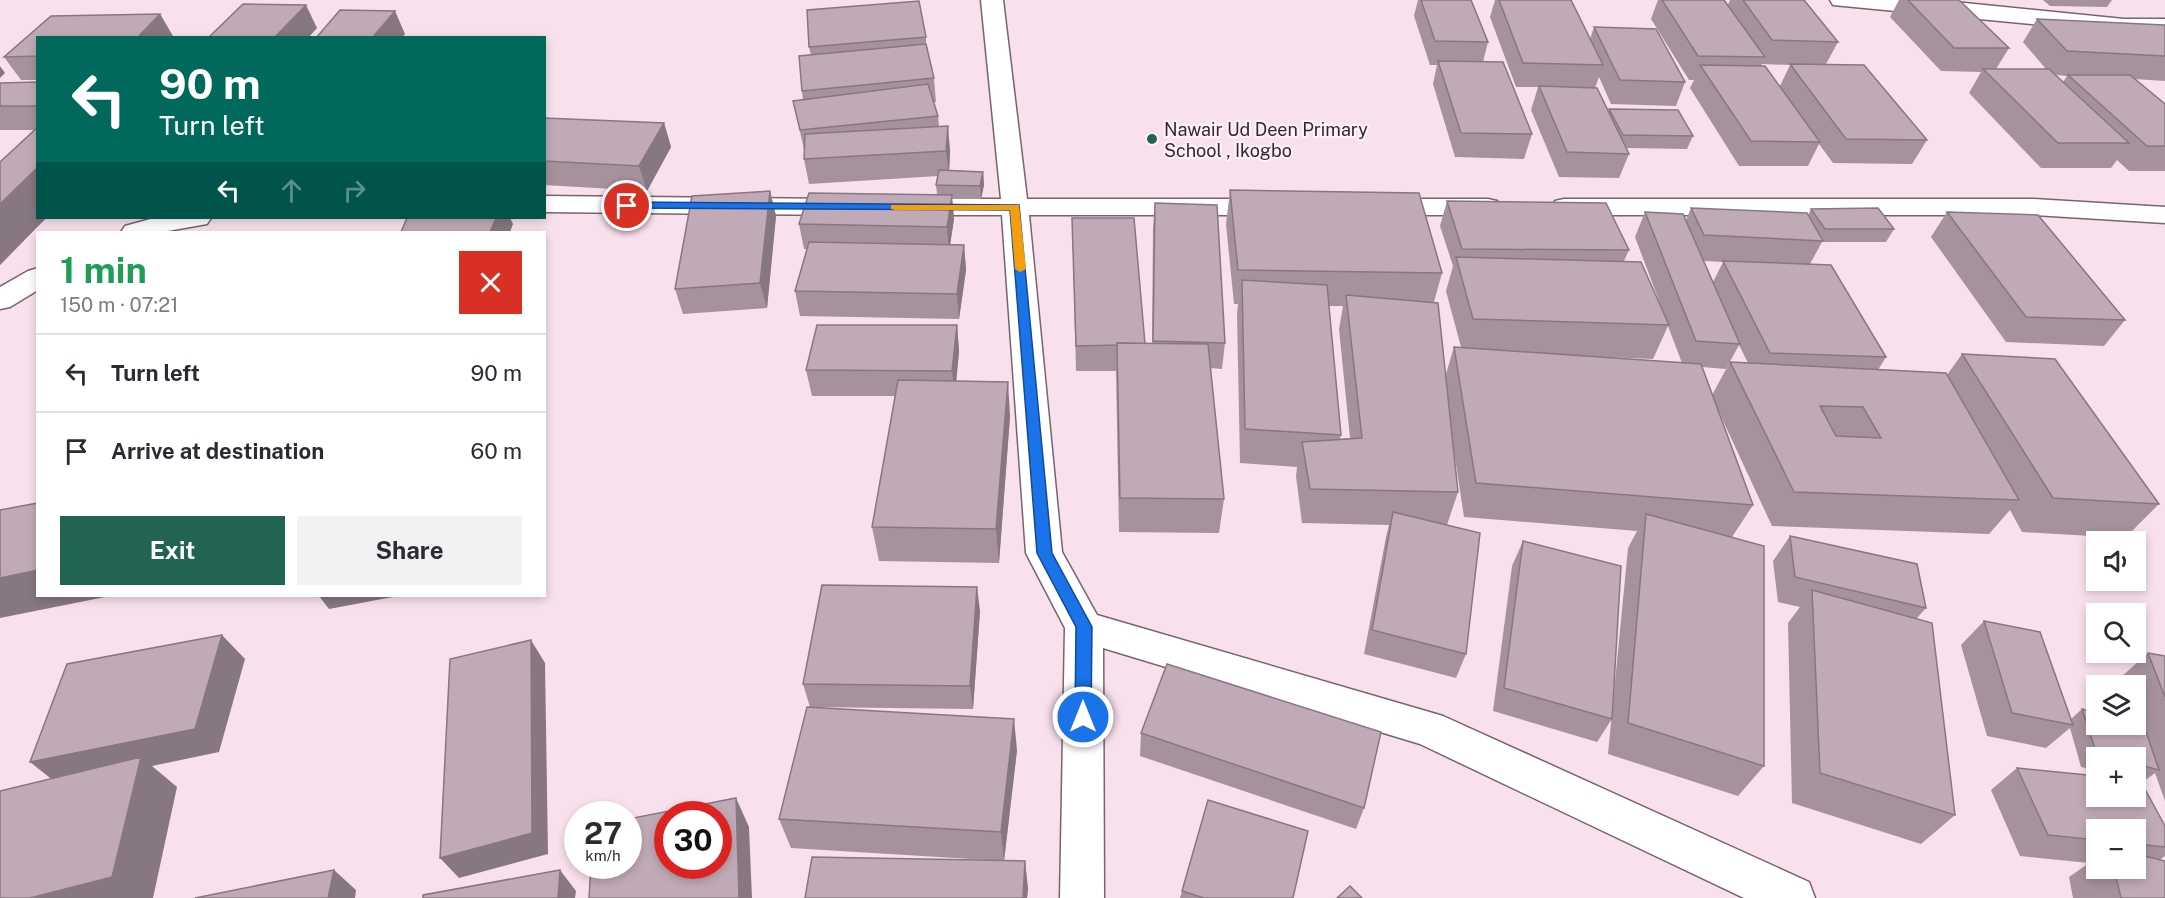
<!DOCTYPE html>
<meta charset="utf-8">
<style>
:root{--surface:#fff;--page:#f2f2f3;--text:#2b2b33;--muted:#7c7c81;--line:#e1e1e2;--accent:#236351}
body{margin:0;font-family:"Public Sans",sans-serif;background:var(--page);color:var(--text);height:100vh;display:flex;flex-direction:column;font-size:22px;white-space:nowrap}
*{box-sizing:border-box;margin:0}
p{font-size:20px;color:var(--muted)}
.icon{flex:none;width:33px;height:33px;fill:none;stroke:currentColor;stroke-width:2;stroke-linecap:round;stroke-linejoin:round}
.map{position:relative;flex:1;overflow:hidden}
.side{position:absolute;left:36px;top:231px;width:510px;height:366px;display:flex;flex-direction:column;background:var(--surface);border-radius:0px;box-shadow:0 3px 9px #0003}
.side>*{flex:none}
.top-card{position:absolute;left:36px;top:36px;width:510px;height:183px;border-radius:0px;box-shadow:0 3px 9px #0003;background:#00695c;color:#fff;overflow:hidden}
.fabs{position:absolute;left:2086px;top:531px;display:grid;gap:12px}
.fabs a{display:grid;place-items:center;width:60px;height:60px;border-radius:0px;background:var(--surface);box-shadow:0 3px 9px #0003;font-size:30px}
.speed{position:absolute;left:564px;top:801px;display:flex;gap:12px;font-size:30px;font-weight:700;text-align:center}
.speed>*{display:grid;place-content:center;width:78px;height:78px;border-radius:50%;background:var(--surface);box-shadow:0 3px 9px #0003;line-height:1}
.speed small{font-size:15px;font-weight:400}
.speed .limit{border:9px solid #d22;background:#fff;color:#111}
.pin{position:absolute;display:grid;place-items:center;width:51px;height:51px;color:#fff;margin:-26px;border:3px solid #fff;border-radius:50%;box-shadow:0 2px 6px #0007}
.me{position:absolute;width:66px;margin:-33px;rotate:0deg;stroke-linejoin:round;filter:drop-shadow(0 0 4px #0008)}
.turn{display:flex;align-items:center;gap:21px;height:126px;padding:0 24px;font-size:27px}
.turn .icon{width:78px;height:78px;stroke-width:2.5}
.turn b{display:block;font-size:42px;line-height:51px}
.lanes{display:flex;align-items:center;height:57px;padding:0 24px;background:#0003;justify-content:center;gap:30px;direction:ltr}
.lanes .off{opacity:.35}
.round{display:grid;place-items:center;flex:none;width:63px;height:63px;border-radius:0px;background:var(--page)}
.head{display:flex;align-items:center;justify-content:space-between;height:102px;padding:0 24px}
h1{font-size:36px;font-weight:700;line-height:45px;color:#1e9e55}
.cta{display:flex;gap:12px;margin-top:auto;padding:12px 24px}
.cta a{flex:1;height:69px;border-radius:0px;background:var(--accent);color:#fff;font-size:24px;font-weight:700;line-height:69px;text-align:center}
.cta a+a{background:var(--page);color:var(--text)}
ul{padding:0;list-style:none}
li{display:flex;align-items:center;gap:18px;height:78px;padding:0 24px;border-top:2px solid var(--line)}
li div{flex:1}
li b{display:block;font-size:22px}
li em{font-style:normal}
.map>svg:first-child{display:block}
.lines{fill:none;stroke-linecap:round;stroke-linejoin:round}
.minor-casing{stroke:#78636f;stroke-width:3}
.minor{fill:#fff;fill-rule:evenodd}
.wall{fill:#a6929d;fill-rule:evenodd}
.shaded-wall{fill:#877780}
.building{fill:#c1aab7;stroke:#877780;stroke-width:1.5;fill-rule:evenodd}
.route{fill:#1a73e8;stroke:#114b97;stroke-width:1.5}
.slow{fill:#f59e0b}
.poi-dot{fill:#236351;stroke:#fff0f8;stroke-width:2}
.labels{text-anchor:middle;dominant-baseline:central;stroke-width:4.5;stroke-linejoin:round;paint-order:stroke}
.far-poi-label{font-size:18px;fill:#32292e;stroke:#fff0f8;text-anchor:start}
</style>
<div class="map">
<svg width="2165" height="898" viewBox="0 0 2165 898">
<rect width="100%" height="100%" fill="#f8e0ed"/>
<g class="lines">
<defs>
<g id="minor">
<path d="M 981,0 L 1003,0 L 1027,199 L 1272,199 L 1281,201 L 1285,207 L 1281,213 L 1272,215 L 1029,215 L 1062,552 L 1097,615 L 1443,716 L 1809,882 L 1815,898 L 1744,898 L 1420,744 L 1103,648 L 1104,898 L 1060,898 L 1065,628 L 1026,553 L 1002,215 L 907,215 L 898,213 L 894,207 L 898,201 L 907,199 L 1001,199 Z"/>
<path d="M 1830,0 L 1935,0 L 2124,19 L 2165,19 L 2165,33 L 2124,33 L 1833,5 Z"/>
<path d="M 544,196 L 849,199 L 858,201 L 862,207 L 858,213 L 849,215 L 544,212 Z"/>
<path d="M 1378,199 L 1488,199 L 1497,201 L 1501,207 L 1497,213 L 1488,215 L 1378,215 L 1369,213 L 1365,207 L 1369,201 Z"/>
<path d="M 1564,199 L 2034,199 L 2165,207 L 2165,223 L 2034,215 L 1564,215 L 1555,213 L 1551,207 L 1555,201 Z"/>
<path d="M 154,218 L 211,218 L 207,224 L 162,232 L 121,232 L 125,226 Z"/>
<path d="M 38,268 L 38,290 L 10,307 L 0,309 L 0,287 L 28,271 Z"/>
</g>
</defs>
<!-- minor casing -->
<use href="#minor" class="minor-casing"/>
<!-- minor -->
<use href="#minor" class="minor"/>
</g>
<!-- wall -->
<g class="wall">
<path d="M 1418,0 L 1471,0 L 1488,42 L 1483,62 L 1532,134 L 1524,159 L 1455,157 L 1433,84 L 1437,65 L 1430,65 L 1414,16 Z"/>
<path d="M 1495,0 L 1499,0 L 1590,39 L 1594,27 L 1685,82 L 1676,106 L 1611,104 L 1599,77 L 1595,88 L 1608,112 L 1609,109 L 1693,136 L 1687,149 L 1626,148 L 1629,154 L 1619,178 L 1559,177 L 1531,110 L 1538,87 L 1516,87 L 1490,17 Z"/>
<path d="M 1658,0 L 1724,0 L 1728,5 L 1730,0 L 1804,0 L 1838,42 L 1826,64 L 1927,140 L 1912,164 L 1833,163 L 1819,144 L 1808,166 L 1739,166 L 1690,88 L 1694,80 L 1689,80 L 1651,19 ZM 1762,64 L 1790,65 L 1780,86 L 1761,66 Z"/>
<path d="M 1899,0 L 1959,0 L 2009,48 L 1996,69 L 2046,69 L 2023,42 L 2037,19 L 2165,25 L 2165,81 L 2135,79 L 2165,104 L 2165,171 L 2129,171 L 2117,160 L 2111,168 L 2041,168 L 1969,93 L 1981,72 L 1941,71 L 1890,17 ZM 2056,75 L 2067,76 L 2063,82 Z"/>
<path d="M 2043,0 L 2112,0 L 2107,7 L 2050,6 Z"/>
<path d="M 160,14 L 174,38 L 38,38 L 38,80 L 21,80 L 4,57 L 51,16 Z"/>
<path d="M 926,37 L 926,45 L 934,78 L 936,102 L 934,102 L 938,116 L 939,126 L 950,150 L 949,170 L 983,172 L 984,185 L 981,199 L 952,199 L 954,219 L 950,245 L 964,245 L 966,270 L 959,319 L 800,316 L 795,291 L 807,249 L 804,249 L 799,224 L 937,194 L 936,185 L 938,176 L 809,184 L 804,159 L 805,154 L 793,101 L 803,100 L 802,91 L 811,55 L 809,47 Z"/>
<path d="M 38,82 L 38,218 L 46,218 L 0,265 L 0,162 L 34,130 L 0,130 L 0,83 Z"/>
<path d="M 544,118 L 664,123 L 671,147 L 647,191 L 544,185 Z"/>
<path d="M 1230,190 L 1442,273 L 1434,302 L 1446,374 L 1454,347 L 1461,347 L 1446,291 L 1453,266 L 1440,226 L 1447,201 L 1629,250 L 1624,261 L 1661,306 L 1635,237 L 1645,212 L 1686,220 L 1691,208 L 1808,215 L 1811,209 L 1894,229 L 1886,242 L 1822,242 L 1810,264 L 1886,357 L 1878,370 L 1947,375 L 1962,354 L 2159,504 L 2125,538 L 2022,532 L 2010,510 L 1989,534 L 1772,526 L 1718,410 L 1753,505 L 1732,537 L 1764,766 L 1738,796 L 1608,754 L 1628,548 L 1637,531 L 1464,517 L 1454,451 L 1458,492 L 1447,525 L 1466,654 L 1456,678 L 1364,654 L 1386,537 L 1389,525 L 1302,523 L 1296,476 L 1297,467 L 1240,463 L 1237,314 L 1238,304 L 1234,304 L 1226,224 ZM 1704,261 L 1723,262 L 1713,282 ZM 1329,306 L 1343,306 L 1339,329 L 1350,438 L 1340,439 L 1341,435 ZM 1668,326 L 1682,363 L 1605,357 L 1653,359 ZM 1739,345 L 1748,363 L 1730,362 L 1712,395 L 1702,367 L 1726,369 Z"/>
<path d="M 770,191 L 776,216 L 767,308 L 683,314 L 675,289 Z"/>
<path d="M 1155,203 L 1225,343 L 1222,369 L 1210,368 L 1224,499 L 1219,533 L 1119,532 L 1116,371 L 1076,371 L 1072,218 L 1145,344 L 1152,344 L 1153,228 Z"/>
<path d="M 1947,212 L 2125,320 L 2104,346 L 2006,342 L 1931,237 Z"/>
<path d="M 957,325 L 959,351 L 956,381 L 1010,416 L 999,563 L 879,561 L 872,527 L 895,396 L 812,396 L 806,370 Z"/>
<path d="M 1790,536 L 1926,608 L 1916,619 L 1955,815 L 1921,844 L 1792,803 L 1788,623 L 1800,607 L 1778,602 L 1773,561 Z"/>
<path d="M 1523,541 L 1612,719 L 1597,742 L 1493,711 L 1512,566 Z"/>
<path d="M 980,611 L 973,709 L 812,707 L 1017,750 L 1004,861 L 1025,861 L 1028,889 L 1027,898 L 805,898 L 1004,861 L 791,848 L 779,819 L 810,707 L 803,684 Z"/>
<path d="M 1984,621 L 2071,719 L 2082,709 L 2137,722 L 2136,686 L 2124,686 L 2121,677 L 2148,653 L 2165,656 L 2165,801 L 2155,773 L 2143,782 L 2140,781 L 2165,826 L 2165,856 L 2159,860 L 2165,898 L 2073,898 L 2069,877 L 2089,863 L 2020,856 L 1991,790 L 2017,768 L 2136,796 L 2136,758 L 2097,758 L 2097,771 L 2081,767 L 2070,728 L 2046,748 L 1987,736 L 1961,645 ZM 2097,830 L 2136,830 L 2136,868 L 2097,868 Z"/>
<path d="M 1141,733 L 1364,808 L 1356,829 L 1140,756 Z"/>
<path d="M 1182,891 L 1293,898 L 1180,898 Z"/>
</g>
<!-- shaded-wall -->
<g class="shaded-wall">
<path d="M 306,5 L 317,28 L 308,38 L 274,38 Z"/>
<path d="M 395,11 L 405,34 L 402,38 L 372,38 Z"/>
<path d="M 160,14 L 174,38 L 137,38 Z"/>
<path d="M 0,66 L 5,73 L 0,78 Z"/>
<path d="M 664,123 L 671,147 L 647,191 L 639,166 Z"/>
<path d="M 948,126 L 950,150 L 949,176 L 946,151 Z"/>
<path d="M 38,167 L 38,218 L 46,218 L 0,265 L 0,204 Z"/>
<path d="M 983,172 L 984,185 L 981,199 L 980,186 Z"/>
<path d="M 770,191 L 776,216 L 767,308 L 760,283 Z"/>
<path d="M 952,195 L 954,219 L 949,252 L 947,227 Z"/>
<path d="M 496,218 L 510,218 L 513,224 L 510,232 L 490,232 Z"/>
<path d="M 964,245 L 966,270 L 959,319 L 957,294 Z"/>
<path d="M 957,325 L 959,351 L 955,396 L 952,371 Z"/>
<path d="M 1008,382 L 1010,416 L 999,563 L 996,529 Z"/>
<path d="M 38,570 L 38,596 L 110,596 L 0,618 L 0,578 Z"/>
<path d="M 977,587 L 980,611 L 973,709 L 970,686 Z"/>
<path d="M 319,596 L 398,596 L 329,609 Z"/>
<path d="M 222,635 L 245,659 L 219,752 L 152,766 L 177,787 L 153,898 L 30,898 L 59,785 L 30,762 Z"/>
<path d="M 531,640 L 545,663 L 548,854 L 459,878 L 440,858 Z"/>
<path d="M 1014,719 L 1017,750 L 1004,861 L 1001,832 Z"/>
<path d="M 736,798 L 749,827 L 752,898 L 739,898 Z"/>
<path d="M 1025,861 L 1028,889 L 1027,898 L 1023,898 Z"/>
<path d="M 334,870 L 356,890 L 355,898 L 328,898 Z"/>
<path d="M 560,870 L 576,891 L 575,898 L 558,898 Z"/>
</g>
<!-- building -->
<g class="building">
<path d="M 1421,0 L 1471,0 L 1488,42 L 1435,41 Z"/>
<path d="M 1499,0 L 1571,0 L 1603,65 L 1523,63 Z"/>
<path d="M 1662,0 L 1724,0 L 1765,57 L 1698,56 Z"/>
<path d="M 1743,0 L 1804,0 L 1838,42 L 1772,40 Z"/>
<path d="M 1908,0 L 1959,0 L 2009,48 L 1954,48 Z"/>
<path d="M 919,1 L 926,37 L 809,47 L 807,10 Z"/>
<path d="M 243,4 L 306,5 L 274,38 L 208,38 Z"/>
<path d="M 340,10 L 395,11 L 372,38 L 316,38 Z"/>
<path d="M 160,14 L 137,38 L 38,38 L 38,56 L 4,57 L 51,16 Z"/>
<path d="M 2037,19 L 2165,25 L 2165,56 L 2067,51 Z"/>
<path d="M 1594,27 L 1656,29 L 1685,82 L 1620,80 Z"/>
<path d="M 926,44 L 934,78 L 802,91 L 799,56 Z"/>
<path d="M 1438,61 L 1503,62 L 1532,134 L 1461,133 Z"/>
<path d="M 1790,64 L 1864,65 L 1927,140 L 1846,139 Z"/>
<path d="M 1700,65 L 1765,66 L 1820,142 L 1751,141 Z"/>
<path d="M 1983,69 L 2049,69 L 2129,143 L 2058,143 Z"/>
<path d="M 2068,75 L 2130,75 L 2165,104 L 2165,146 L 2147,146 Z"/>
<path d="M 38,82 L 38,106 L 0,106 L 0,83 Z"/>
<path d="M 928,84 L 938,116 L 800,130 L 793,101 Z"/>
<path d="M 1539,86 L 1597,88 L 1629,154 L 1567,152 Z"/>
<path d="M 1609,109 L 1678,110 L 1693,136 L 1623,135 Z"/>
<path d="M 544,118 L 664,123 L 639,166 L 544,161 Z"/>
<path d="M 948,126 L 946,151 L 804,159 L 805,134 Z"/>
<path d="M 38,127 L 38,167 L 0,204 L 0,162 Z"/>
<path d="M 939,170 L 983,172 L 980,186 L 936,185 Z"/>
<path d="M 1230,190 L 1419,193 L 1442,273 L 1238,270 Z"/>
<path d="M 770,191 L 760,283 L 675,289 L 692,196 Z"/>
<path d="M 809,193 L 952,195 L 947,227 L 799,224 Z"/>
<path d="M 1447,201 L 1606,203 L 1629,250 L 1462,249 Z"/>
<path d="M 1155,203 L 1217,205 L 1225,343 L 1153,341 Z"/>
<path d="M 1691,208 L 1807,213 L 1823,241 L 1704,235 Z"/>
<path d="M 1878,208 L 1894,229 L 1825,229 L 1811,209 Z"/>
<path d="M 1645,212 L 1683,214 L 1740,344 L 1696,341 Z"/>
<path d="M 1947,212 L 2038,215 L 2125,320 L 2026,317 Z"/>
<path d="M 407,218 L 496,218 L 490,232 L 401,232 Z"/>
<path d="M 1072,218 L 1134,218 L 1145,344 L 1117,343 L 1117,345 L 1076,346 Z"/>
<path d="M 809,242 L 964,245 L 957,294 L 795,291 Z"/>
<path d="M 1456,257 L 1641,262 L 1669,325 L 1473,319 Z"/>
<path d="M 1723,261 L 1831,265 L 1886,357 L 1770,353 Z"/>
<path d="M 1242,280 L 1327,285 L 1341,435 L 1245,429 Z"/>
<path d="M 1346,295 L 1438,303 L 1458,492 L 1310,489 L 1302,442 L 1362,438 Z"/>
<path d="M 817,325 L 957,325 L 952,371 L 806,370 Z"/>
<path d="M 1117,343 L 1208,344 L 1224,499 L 1120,498 Z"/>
<path d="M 1454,347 L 1701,364 L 1753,505 L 1476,483 Z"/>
<path d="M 1962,354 L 2055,359 L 2159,504 L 2053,498 Z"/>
<path d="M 1730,362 L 1946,373 L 2019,500 L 1794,492 ZM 1820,406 L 1863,407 L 1881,438 L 1836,436 Z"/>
<path d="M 898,380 L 1008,382 L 996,529 L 872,527 Z"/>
<path d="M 38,503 L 38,570 L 0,578 L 0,510 Z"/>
<path d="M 1393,512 L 1480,533 L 1466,654 L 1372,630 Z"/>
<path d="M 1646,514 L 1764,546 L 1764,766 L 1628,723 Z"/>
<path d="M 1790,536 L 1917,564 L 1926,608 L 1795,577 Z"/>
<path d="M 1523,541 L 1621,566 L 1612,719 L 1504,688 Z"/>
<path d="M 822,585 L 977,587 L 970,686 L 803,684 Z"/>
<path d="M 1812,590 L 1932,623 L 1955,815 L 1820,773 Z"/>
<path d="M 1984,621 L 2040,632 L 2073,725 L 2012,713 Z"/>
<path d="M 222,635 L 195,729 L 30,762 L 67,664 Z"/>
<path d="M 531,640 L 532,833 L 440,858 L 450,659 Z"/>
<path d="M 2148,653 L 2165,656 L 2165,697 Z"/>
<path d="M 1167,664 L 1381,732 L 1364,808 L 1141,733 Z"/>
<path d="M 807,707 L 1014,719 L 1001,832 L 779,819 Z"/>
<path d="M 2082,709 L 2097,713 L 2097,724 L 2136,724 L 2136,722 L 2143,723 L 2159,770 L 2136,764 L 2136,758 L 2107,758 L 2097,755 Z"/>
<path d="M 141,757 L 112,877 L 30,898 L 0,898 L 0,791 Z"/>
<path d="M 2017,768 L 2097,776 L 2097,796 L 2136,796 L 2136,780 L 2140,780 L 2165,826 L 2165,847 L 2136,844 L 2136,830 L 2097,830 L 2097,840 L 2048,835 Z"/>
<path d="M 736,798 L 739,898 L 589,898 L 591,866 L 628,866 L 628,819 ZM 668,814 L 718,814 L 718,866 L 668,866 Z"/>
<path d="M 1208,800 L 1308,831 L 1293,898 L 1204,898 L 1182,891 Z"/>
<path d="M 2136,854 L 2165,861 L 2165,898 L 2121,898 L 2114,868 L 2136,868 Z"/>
<path d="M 812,857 L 1025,861 L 1023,898 L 805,898 Z"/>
<path d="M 334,870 L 328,898 L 195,898 Z"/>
<path d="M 560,870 L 558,898 L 423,898 L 423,895 Z"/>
<path d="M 1350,886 L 1362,898 L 1337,898 Z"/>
</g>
<!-- route -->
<path class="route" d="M 627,202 L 1019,205 L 1052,553 L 1092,627 L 1091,717 L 1089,723 L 1083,725 L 1077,723 L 1075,717 L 1076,627 L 1037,553 L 1010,210 L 623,208 L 623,203 Z"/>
<!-- slow -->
<path class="slow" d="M 891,205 L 1019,205 L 1026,269 L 1020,272 L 1015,269 L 1010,210 L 895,210 L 891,209 Z"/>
<!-- markers -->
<circle class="poi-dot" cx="1152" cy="139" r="6"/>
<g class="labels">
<!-- far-poi labels -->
<g class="far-poi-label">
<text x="1164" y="129">Nawair Ud Deen Primary<tspan x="1164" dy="21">School , Ikogbo</tspan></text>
</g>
</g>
</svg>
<div class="fabs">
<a><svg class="icon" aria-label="sound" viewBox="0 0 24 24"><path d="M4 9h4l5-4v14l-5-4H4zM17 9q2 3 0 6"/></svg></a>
<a><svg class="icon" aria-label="search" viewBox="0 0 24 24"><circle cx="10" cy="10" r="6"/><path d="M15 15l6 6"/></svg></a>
<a><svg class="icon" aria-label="layers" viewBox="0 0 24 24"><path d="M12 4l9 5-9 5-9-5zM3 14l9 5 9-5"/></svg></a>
<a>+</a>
<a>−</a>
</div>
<div class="speed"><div>27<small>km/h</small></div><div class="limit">30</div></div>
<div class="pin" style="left:627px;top:206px;background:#d93025"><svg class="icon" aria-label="arrive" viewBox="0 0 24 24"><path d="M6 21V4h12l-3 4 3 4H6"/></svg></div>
<svg class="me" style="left:1083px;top:717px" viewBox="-20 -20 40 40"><circle r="17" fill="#1a73e8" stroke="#fff" stroke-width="3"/><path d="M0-11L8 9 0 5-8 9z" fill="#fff"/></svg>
<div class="top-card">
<div class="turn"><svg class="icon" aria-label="left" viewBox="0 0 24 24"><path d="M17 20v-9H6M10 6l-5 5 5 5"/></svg><div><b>90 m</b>Turn left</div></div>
<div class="lanes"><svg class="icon" aria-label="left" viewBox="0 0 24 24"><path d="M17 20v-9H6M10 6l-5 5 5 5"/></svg><svg class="icon off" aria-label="ahead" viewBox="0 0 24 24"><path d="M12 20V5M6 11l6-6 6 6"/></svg><svg class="icon off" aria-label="right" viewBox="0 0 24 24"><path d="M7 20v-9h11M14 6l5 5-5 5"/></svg></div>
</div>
<section class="side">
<div class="head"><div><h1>1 min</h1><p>150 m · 07:21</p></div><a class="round" style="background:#d93025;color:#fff"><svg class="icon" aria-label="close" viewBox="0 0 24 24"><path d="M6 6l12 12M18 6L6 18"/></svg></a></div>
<ul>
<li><svg class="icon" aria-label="left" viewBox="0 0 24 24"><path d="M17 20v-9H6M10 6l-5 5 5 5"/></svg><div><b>Turn left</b></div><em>90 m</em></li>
<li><svg class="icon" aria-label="arrive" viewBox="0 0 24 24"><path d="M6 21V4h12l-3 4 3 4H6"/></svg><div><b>Arrive at destination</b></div><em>60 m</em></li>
</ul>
<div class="cta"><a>Exit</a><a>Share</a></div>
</section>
</div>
